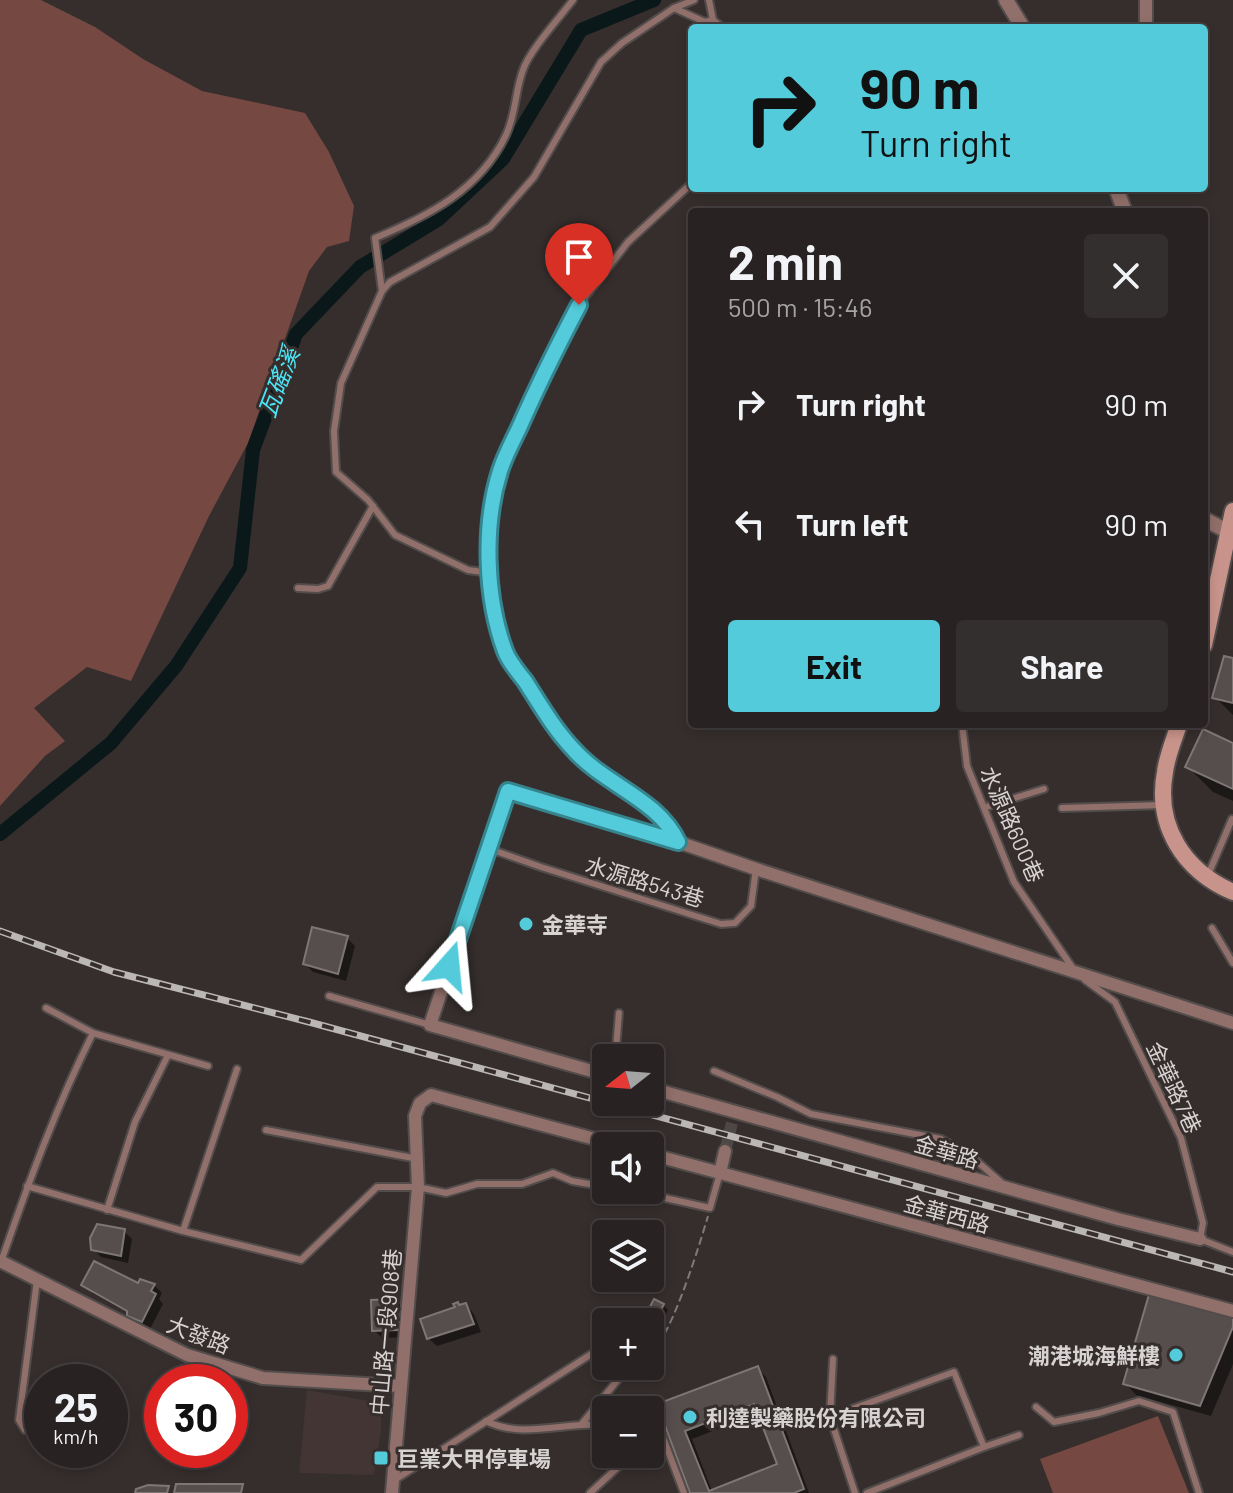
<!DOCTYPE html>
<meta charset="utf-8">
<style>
:root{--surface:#282222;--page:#342f2f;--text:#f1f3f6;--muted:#a5a4a5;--line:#443f40;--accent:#53cbda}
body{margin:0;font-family:Barlow,"Noto Sans TC",sans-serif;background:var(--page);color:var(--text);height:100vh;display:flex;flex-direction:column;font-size:30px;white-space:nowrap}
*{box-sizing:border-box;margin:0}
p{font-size:26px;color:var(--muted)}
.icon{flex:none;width:44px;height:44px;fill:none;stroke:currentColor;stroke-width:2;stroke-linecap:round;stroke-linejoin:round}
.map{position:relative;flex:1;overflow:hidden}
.drawer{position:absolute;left:688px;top:208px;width:520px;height:520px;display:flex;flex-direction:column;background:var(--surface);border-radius:8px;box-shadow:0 4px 12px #0003,0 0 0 2px var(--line)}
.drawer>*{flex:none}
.top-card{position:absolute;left:688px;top:24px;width:520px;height:168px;border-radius:8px;box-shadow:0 4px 12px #0003,0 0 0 2px var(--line);background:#53cbda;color:#111;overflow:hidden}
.needle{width:52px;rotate:253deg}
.tools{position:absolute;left:592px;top:1044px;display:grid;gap:16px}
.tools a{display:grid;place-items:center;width:72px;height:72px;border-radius:8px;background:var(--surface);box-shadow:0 4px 12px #0003,0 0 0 2px var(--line);font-size:40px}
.speed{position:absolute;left:24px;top:1364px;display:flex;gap:16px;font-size:40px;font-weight:700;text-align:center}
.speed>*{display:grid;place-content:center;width:104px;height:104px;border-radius:50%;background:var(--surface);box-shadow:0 4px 12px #0003,0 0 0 2px var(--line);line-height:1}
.speed small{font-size:20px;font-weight:400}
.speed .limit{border:12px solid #d22;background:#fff;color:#111}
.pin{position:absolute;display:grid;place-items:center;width:68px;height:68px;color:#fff;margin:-82px -34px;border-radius:50% 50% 50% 0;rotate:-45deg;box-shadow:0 0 8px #0007}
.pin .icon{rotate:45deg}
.me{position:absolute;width:88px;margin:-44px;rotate:18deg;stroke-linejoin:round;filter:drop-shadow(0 0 6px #0008)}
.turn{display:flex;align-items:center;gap:28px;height:168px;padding:0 40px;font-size:36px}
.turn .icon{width:104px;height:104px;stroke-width:2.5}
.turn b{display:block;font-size:56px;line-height:68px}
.round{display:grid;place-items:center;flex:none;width:84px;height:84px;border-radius:8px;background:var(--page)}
.summary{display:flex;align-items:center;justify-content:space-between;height:136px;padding:0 40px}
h1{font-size:48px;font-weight:700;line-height:60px}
.cta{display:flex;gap:16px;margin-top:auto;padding:16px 40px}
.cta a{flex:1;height:92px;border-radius:8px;background:var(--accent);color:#111;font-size:32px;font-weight:700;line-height:92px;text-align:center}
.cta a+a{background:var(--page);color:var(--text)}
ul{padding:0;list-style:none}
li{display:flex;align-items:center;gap:24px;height:120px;padding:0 40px}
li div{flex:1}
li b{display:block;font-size:30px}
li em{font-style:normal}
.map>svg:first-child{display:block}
.built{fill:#433533}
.green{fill:#754841}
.shadow{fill:#0007;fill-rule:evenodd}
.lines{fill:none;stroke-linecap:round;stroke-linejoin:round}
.canal{stroke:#0b181a;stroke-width:14}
.building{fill:#564e4d;stroke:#7e7675;stroke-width:2;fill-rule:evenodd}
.minor-tunnel{stroke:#4d4746;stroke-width:12;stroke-dasharray:12 6;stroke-linecap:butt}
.service-casing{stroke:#524c4b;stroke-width:10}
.minor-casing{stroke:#524c4b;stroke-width:16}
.tertiary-casing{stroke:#524c4b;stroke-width:18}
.secondary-casing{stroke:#524c4b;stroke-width:20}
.path{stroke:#807979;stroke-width:2;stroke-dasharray:8 4;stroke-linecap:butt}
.service{stroke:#916f6a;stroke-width:6}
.minor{stroke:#916f6a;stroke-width:12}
.tertiary{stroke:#916f6a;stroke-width:14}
.secondary{stroke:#c8938a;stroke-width:16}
.rail-casing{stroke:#bcb7b7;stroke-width:7}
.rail{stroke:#352e2d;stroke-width:4;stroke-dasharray:12;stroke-linecap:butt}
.route-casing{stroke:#36848e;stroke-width:20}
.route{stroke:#53cbda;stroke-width:14}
.poi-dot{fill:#53cbda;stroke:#352e2d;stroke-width:3}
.labels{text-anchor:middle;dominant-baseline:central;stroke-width:6;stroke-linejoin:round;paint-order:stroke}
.street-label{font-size:22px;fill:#d8d3d3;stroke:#352e2d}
.poi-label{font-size:22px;font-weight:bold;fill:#d8d3d3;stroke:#352e2d;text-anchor:start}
.water-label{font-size:24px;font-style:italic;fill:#4ae5f7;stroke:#352e2d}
</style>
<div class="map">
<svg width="1233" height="1493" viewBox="0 0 1233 1493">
<rect width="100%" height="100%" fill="#352e2d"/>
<!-- built -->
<path class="built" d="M 307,1390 L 381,1403 L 381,1430 L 374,1475 L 299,1473 Z"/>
<!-- green -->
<g class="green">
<path d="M 0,0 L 41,0 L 95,27 L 143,59 L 202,91 L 305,113 L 329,152 L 354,206 L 349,241 L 327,247 L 309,271 L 248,443 L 209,516 L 131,681 L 87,667 L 34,708 L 65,741 L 45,756 L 0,806 Z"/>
<path d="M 1158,1416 L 1189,1493 L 1053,1493 L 1040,1459 Z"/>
</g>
<!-- shadow -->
<g class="shadow">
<path d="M 1233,660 L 1233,715 L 1215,697 Z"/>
<path d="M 1233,745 L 1233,801 L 1213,792 L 1188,767 Z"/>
<path d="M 347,938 L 355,946 L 346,981 L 313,972 L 305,964 Z"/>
<path d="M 124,1231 L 132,1239 L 128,1263 L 101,1257 L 93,1249 Z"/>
<path d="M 141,1282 L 154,1285 L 162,1293 L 159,1299 L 163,1304 L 150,1329 L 138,1323 L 129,1313 L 92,1293 L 84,1285 L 138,1286 Z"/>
<path d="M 396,1301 L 404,1309 L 406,1337 L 382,1338 L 374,1330 Z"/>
<path d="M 466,1305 L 474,1314 L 481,1332 L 437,1346 L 428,1338 L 457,1309 Z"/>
<path d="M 663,1305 L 668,1310 L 658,1330 L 650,1326 L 650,1322 L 645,1322 Z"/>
<path d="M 1233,1317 L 1233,1364 L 1211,1416 L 1136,1395 L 1125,1383 Z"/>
<path d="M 757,1368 L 766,1377 L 809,1493 L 692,1493 L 659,1405 ZM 759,1413 L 780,1465 L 712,1491 L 692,1439 Z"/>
</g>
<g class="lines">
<!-- canal -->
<path class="canal" d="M 0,834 L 111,743 L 176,666 L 240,568 L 253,450 L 296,334 L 360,267 L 439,219 L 503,159 L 581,30 L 654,0"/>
</g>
<!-- building -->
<g class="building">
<path d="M 1224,656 L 1233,658 L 1233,703 L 1212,698 Z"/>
<path d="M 1203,729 L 1233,743 L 1233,789 L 1185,767 Z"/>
<path d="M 312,927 L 348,936 L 338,974 L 303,964 Z"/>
<path d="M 97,1224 L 125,1229 L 121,1256 L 91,1250 L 90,1238 Z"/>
<path d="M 94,1261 L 138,1283 L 140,1279 L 155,1284 L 151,1291 L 156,1294 L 142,1322 L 127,1316 L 127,1311 L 81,1285 Z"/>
<path d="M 1150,1291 L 1233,1315 L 1233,1327 L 1200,1406 L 1123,1384 Z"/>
<path d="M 397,1299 L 398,1330 L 372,1331 L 371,1300 Z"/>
<path d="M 654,1299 L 664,1304 L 653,1326 L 650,1322 L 642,1322 Z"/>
<path d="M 458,1302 L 459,1305 L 466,1303 L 474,1324 L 427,1339 L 420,1319 L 455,1307 L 453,1304 Z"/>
<path d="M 758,1366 L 804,1489 L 794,1493 L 690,1493 L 657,1404 ZM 754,1404 L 777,1464 L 709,1491 L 685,1431 Z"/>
<path d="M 176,1484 L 243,1484 L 241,1493 L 174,1493 Z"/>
<path d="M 148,1485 L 169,1486 L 167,1493 L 135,1493 L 136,1489 Z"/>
</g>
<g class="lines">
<!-- minor-tunnel -->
<path class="minor-tunnel" d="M 725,1151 L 732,1123"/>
<defs>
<g id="service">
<path d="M 674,8 L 705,22 L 713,20 L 709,0"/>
<path d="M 713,20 L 723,28"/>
<path d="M 382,291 L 375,238 C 428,216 480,190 506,135 C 516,114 515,91 523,70 C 529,51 560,17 573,0"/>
<path d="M 491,573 L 468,570 L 395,535 L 368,500 L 336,472 L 334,431 L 341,383 L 382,291 L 390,282 L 490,227 L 534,177 L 601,62 L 622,43 L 674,8 L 694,0"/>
<path d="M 298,588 L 318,589 L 328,586 L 373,506"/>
<path d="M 962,724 L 967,766 L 1014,882 L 1074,970"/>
<path d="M 986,807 L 1044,789"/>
<path d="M 1062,808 L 1163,805"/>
<path d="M 676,839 L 670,825 L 653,809 L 609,780 L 578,754 L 551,725 L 506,655 L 496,623 L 488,542 L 490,518 L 500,470 L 539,384 L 579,305 L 628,242 L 692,183"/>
<path d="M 490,849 L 541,867 L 721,924 L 735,923 L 751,906 L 756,869"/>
<path d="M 1208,875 L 1232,819"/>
<path d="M 1212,928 L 1233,963"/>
<path d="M 1085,980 L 1115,1002 L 1181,1138 L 1203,1223 L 1200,1239 L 1233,1252"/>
<path d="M 329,996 L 430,1025"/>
<path d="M 46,1008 L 93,1033 L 208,1066"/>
<path d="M 613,1058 L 616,1049 L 619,1013"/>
<path d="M 714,1071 L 777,1097 L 811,1114 L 941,1139 L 971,1156 L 1003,1184"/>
<path d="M 266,1130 L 418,1159"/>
<path d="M 27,1186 L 183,1231 L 301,1260 L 377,1187 L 418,1187 L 446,1193 L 477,1184 L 522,1184 L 553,1173 L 572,1181 L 606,1187"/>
<path d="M 629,1190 L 710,1208 L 720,1173"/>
<path d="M 107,1210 L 135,1122 L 168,1055"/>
<path d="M 183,1231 L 237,1069"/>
<path d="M 1,1262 C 28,1184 56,1107 93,1033"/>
<path d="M 37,1280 L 19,1420 L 25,1430 L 42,1432"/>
<path d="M 833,1359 L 830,1417 L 855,1493"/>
<path d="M 1036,1407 L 1054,1422 L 1099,1413 L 1139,1401 L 1173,1412 L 1199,1493"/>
<path d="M 830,1417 L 954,1372 L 984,1447 L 867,1493"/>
<path d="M 486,1421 C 516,1436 549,1427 581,1425 L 629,1366"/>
<path d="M 650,1422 L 659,1427 L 684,1493"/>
<path d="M 581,1425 L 606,1424"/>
<path d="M 650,1438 L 661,1432"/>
<path d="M 984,1447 L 1019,1435"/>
<path d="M 393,1481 L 593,1353"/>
<path d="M 590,1493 L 632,1454"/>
</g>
<g id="minor">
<path d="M 1146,0 L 1146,28"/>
<path d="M 606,1075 L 430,1025 L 508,791 L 678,842 L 756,869 L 1233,1023"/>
<path d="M 650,1088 L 1118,1219 L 1200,1239"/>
<path d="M 650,1154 L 1233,1311"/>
<path d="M 720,1173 L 725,1151"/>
<path d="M 0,1261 L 187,1355 L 263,1378 L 400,1386"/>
<path d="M 392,1493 L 418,1187 L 415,1116 L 420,1103 L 431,1095 L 621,1146"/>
</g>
<g id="tertiary">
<path d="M 1006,0 L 1023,28"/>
<path d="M 1116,188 L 1125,212"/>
<path d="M 1204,519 L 1227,531"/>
<path d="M 1204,579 L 1210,610"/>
</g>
<g id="secondary">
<path d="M 1204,645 L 1233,511"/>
<path d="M 1179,724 C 1174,740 1167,756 1165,772 C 1155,826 1184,871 1233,892"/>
</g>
</defs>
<!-- service casing -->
<use href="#service" class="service-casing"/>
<!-- minor casing -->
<use href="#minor" class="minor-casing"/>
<!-- tertiary casing -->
<use href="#tertiary" class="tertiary-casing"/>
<!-- secondary casing -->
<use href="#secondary" class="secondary-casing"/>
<!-- path -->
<path class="path" d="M 650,1353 C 671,1339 700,1243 708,1216"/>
<!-- service -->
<use href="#service" class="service"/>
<!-- minor -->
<use href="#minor" class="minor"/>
<!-- tertiary -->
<use href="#tertiary" class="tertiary"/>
<!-- secondary -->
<use href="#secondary" class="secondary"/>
<defs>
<path id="rail" d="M 0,931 L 114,972 L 309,1022 L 1233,1272"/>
</defs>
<!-- rail casing -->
<use href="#rail" class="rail-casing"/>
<!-- rail -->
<use href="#rail" class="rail"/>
</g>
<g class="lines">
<defs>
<path id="route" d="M 449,966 L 508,791 L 678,842 C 658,799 605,785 574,750 C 554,729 541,706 525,681 C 518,672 509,662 505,651 C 485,597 483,525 500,471 C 505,455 513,441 520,426 C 538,385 558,345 579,305"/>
</defs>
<!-- route casing -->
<use href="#route" class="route-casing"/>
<!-- route -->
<use href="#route" class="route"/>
</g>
<!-- markers -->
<g class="poi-dot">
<circle cx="526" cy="924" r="8"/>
<circle cx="1176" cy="1355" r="8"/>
<circle cx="690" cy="1417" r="8"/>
<rect x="373" y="1450" width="16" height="16" rx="4"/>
</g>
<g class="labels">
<!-- street labels -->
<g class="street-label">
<text transform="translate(1013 824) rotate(66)">水源路600巷</text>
<text transform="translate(645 881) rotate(17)">水源路543巷</text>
<text transform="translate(1175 1087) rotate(65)">金華路7巷</text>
<text transform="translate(947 1151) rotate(16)">金華路</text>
<text transform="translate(947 1213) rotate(15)">金華西路</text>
<text transform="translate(385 1332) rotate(-85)">中山路一段908巷</text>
<text transform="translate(199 1334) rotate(21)">大發路</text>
</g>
<!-- poi labels -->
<g class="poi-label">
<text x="542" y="924">金華寺</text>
<text x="1160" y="1355" text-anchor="end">潮港城海鮮樓</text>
<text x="706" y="1417">利達製藥股份有限公司</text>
<text x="397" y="1458">巨業大甲停車場</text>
</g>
<!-- water labels -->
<g class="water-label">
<text transform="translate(278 382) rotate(-69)">瓦磘溪</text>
</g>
</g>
</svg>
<div class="tools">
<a><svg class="needle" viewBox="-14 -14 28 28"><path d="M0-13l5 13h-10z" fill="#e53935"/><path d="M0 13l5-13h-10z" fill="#a5a4a5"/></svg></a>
<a><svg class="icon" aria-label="sound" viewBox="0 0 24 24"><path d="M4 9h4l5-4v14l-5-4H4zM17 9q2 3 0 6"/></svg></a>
<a><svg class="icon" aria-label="layers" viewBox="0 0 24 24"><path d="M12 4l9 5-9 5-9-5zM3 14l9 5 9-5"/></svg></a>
<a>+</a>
<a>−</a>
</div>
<div class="speed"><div>25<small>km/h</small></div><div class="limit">30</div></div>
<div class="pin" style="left:579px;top:305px;background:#d93025"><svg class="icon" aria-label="arrive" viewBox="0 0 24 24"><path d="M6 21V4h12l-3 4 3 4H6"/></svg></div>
<svg class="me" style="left:449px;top:966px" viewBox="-20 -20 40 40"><path d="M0-17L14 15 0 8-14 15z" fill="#53cbda" stroke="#fff" stroke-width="4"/></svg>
<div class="top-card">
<div class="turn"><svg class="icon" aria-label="right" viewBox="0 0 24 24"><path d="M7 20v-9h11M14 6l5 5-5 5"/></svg><div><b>90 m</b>Turn right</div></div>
</div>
<section class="drawer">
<div class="summary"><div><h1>2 min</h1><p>500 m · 15:46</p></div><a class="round"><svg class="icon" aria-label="close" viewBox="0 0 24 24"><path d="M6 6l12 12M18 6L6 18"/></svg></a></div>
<ul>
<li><svg class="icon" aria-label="right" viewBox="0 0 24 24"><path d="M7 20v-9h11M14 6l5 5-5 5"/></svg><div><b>Turn right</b></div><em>90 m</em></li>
<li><svg class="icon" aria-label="left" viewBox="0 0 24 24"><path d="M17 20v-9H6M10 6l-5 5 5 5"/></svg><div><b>Turn left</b></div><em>90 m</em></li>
</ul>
<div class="cta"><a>Exit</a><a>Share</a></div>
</section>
</div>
